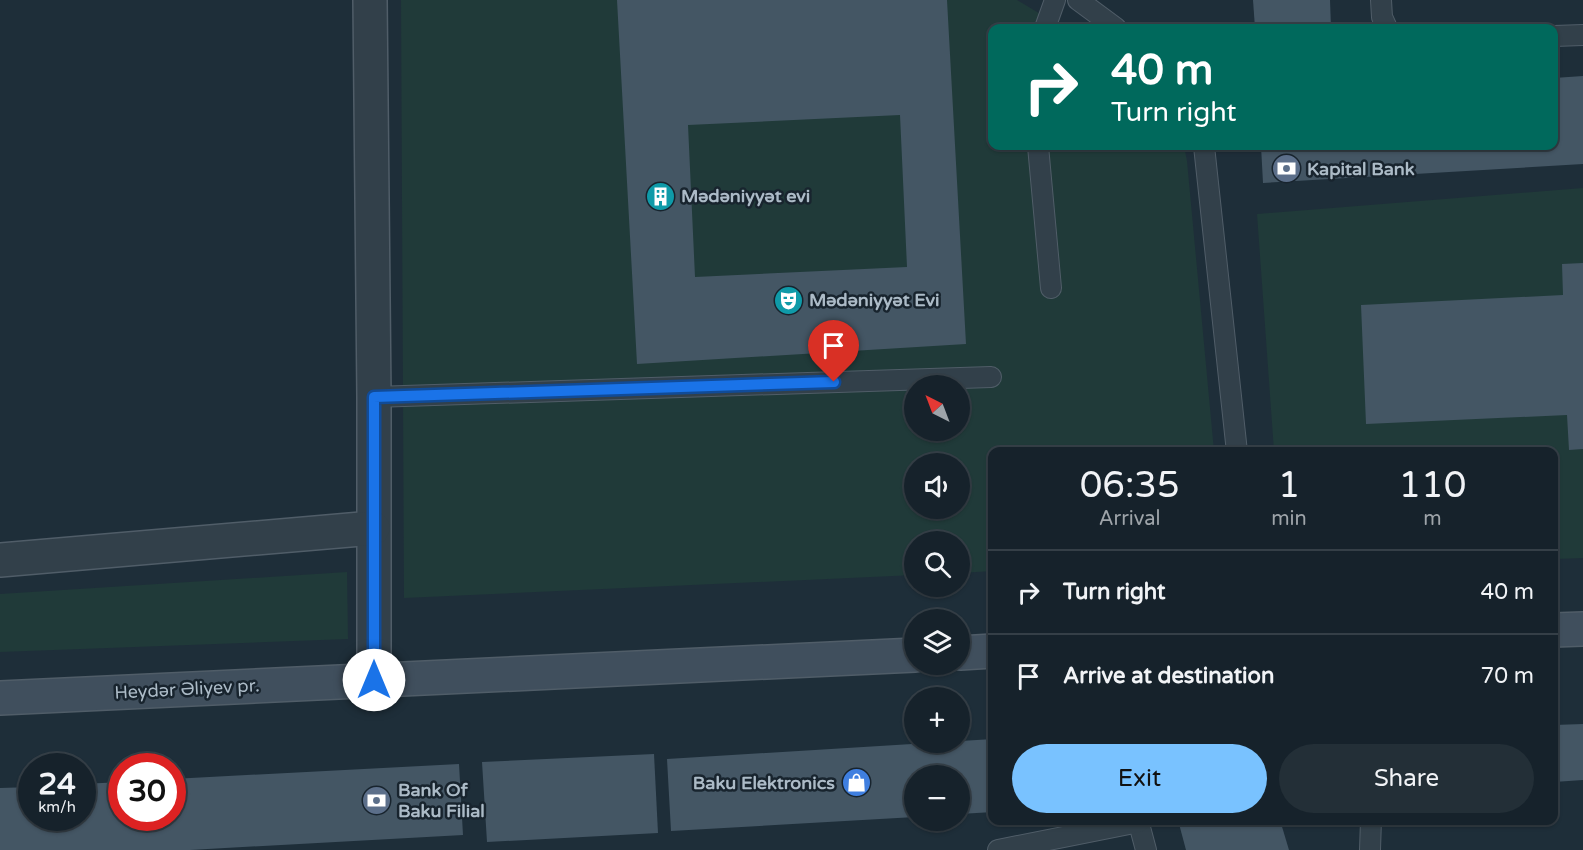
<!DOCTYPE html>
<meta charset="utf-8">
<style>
:root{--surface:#16222b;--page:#232f37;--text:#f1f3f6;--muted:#9ea4a9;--line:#353f47;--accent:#79c2ff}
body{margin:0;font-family:"Varela Round",sans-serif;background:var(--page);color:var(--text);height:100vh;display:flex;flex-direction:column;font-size:22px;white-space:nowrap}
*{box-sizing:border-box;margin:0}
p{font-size:20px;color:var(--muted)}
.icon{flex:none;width:33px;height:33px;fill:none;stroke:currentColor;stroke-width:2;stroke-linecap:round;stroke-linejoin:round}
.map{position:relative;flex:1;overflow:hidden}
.side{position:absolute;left:988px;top:447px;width:570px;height:378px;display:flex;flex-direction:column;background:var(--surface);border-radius:12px;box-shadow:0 2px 4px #0004,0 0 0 2px var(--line)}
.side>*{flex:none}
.top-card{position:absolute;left:988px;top:24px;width:570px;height:126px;border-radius:12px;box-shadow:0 2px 4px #0004,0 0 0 2px var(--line);background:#00695c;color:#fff;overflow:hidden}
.needle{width:39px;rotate:318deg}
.buttons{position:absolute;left:904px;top:375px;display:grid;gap:12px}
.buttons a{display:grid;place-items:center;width:66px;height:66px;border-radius:50%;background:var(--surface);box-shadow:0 2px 4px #0004,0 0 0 2px var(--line);font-size:30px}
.speed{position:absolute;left:18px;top:753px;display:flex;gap:12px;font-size:30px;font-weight:700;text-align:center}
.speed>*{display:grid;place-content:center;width:78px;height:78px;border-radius:50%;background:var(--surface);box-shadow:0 2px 4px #0004,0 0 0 2px var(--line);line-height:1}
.speed small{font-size:15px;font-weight:400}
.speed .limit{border:9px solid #d22;background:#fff;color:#111}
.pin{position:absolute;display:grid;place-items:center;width:51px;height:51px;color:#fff;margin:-62px -26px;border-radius:50% 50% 50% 0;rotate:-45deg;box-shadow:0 0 6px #0007}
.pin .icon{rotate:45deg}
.me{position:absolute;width:66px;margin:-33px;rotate:0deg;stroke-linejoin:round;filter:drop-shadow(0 0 4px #0008)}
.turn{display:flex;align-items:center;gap:21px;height:126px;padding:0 24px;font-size:27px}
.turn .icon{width:78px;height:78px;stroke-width:2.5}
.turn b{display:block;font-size:42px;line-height:51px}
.eta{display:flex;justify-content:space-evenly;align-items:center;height:102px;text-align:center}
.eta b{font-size:36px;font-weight:600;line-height:42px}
.cta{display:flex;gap:12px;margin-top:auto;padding:12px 24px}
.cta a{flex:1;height:69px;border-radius:36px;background:var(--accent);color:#111;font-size:24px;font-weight:600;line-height:69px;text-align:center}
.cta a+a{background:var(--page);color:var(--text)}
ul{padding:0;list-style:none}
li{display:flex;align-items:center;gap:18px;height:84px;padding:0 24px;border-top:2px solid var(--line)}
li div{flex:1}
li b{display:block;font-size:22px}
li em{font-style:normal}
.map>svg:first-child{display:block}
.green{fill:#203a39;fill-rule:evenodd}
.building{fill:#445664;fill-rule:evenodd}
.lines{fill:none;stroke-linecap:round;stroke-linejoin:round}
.lane-casing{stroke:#505d68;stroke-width:22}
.street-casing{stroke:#505d68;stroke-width:36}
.secondary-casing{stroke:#505d68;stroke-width:36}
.lane{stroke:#32404a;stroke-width:20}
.street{stroke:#32404a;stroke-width:33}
.secondary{stroke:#404f5d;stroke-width:33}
.route-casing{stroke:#114b97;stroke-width:15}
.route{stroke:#1a73e8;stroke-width:10}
.labels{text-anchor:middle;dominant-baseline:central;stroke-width:5;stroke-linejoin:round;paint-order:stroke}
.poi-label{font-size:18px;font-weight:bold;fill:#acbbc7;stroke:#18242e;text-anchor:start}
.street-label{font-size:18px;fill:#acbbc7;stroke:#18242e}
</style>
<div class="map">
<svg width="1583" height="850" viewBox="0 0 1583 850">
<rect width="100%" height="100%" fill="#1e2e39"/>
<!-- green -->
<g class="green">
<path d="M 401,0 L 1017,0 L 1064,28 L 993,28 L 993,146 L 1184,146 L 1187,161 L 1214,451 L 993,452 L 993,571 L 960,573 L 960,542 L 915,542 L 915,575 L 404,598 ZM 915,386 L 960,386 L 960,430 L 915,430 ZM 915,464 L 960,464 L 960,508 L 915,508 Z"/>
<path d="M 1583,188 L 1583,558 L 1554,559 L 1554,452 L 1274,451 L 1257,214 Z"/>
<path d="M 347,572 L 348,639 L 0,652 L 0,594 Z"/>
</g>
<!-- building -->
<g class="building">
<path d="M 617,0 L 947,0 L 966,344 L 637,364 ZM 900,115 L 907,267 L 695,277 L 688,125 Z"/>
<path d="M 1253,0 L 1330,0 L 1331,28 L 1255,28 Z"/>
<path d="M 1583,76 L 1583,164 L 1263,183 L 1261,146 L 1554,146 L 1554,78 Z"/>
<path d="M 1583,263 L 1583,449 L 1569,450 L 1567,415 L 1366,424 L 1361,305 L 1563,295 L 1562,264 Z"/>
<path d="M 1583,724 L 1583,780 L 1554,782 L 1554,725 Z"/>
<path d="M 993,739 L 993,812 L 960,814 L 960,776 L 915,776 L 915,817 L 671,831 L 667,759 Z"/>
<path d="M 654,754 L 658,833 L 487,842 L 482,762 Z"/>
<path d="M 459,764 L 463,835 L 190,850 L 0,850 L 0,788 L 32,787 L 32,818 L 82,818 L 82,784 L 122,782 L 122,818 L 172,818 L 172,779 Z"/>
<path d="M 1178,820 L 1280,820 L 1289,850 L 1186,850 Z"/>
</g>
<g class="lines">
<defs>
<g id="lane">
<path d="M 1078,0 L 1116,28"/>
<path d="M 1381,0 L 1382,17 L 1387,28"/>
<path d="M 1045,28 L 1055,0"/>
<path d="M 1554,36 L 1583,35"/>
<path d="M 1038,146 L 1051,288"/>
<path d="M 1204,146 L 1237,452"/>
<path d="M 374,397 L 991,377"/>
<path d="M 1138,820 L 1146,850"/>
<path d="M 998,850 L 1139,822"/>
<path d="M 1370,850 L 1371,820"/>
</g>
<g id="street">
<path d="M 370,0 L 374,397 L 374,680"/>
<path d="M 0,560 L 373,528"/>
</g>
<g id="secondary">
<path d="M 1554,630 L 1583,629"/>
<path d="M 960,653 L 993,651"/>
<path d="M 0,698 L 915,655"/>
</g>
</defs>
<!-- lane casing -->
<use href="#lane" class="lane-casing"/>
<!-- street casing -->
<use href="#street" class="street-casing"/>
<!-- secondary casing -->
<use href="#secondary" class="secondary-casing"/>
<!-- lane -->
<use href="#lane" class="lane"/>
<!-- street -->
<use href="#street" class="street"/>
<!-- secondary -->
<use href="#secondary" class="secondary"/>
</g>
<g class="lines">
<defs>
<path id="route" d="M 374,680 L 374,397 L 834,382"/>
</defs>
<!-- route casing -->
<use href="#route" class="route-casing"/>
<!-- route -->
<use href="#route" class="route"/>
</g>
<!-- icons -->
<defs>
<symbol id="bank-disc" viewBox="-11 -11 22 22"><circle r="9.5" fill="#5c6f8a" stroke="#18242e"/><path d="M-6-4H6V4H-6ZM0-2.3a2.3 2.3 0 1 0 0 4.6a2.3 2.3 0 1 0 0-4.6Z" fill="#fff"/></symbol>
<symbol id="building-disc" viewBox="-11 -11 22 22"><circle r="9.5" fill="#0f9aa8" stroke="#18242e"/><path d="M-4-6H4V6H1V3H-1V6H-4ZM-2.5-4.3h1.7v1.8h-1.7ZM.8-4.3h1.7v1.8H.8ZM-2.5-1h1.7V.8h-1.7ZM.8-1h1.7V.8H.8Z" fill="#fff"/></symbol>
<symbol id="theatre-disc" viewBox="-11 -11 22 22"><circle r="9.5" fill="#0f9aa8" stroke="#18242e"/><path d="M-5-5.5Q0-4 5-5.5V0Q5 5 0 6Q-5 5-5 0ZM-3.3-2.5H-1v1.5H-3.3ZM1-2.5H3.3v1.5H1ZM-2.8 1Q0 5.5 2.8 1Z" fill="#fff"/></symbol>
<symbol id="shop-disc" viewBox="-11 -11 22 22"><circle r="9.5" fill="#3f7fe0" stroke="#18242e"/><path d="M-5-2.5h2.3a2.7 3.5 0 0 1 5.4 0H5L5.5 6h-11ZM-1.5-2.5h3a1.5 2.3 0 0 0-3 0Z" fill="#fff"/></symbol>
</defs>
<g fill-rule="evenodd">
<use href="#bank-disc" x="1270" y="152" width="33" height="33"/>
<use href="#building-disc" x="644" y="180" width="33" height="33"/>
<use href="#theatre-disc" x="772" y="284" width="33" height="33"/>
<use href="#shop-disc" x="840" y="766" width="33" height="33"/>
<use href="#bank-disc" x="360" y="784" width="33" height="33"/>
</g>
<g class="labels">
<!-- poi labels -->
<g class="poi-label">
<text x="1307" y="169">Kapital Bank</text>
<text x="681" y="196">Mədəniyyət evi</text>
<text x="809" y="300">Mədəniyyət Evi</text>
<text x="835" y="783" text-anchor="end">Baku Elektronics</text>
<text x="398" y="790">Bank Of<tspan x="398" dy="21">Baku Filial</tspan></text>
</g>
<!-- street labels -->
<g class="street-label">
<text transform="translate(187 689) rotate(-3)">Heydər Əliyev pr.</text>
</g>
</g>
</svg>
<div class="buttons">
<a><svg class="needle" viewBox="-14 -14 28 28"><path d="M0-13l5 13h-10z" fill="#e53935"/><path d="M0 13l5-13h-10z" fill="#9ea4a9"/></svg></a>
<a><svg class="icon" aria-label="sound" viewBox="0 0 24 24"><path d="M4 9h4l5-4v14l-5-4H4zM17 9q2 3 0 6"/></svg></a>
<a><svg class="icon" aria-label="search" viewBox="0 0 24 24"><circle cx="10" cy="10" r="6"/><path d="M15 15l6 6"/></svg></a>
<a><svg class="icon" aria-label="layers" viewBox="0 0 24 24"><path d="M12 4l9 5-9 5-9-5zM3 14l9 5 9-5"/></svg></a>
<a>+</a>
<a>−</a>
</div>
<div class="speed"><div>24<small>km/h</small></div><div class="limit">30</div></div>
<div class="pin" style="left:834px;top:382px;background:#d93025"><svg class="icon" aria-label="arrive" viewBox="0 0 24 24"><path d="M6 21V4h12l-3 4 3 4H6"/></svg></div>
<svg class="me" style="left:374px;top:680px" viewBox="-20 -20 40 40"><circle r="19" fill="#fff"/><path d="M0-13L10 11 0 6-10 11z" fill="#1a73e8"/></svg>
<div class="top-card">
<div class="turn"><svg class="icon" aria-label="right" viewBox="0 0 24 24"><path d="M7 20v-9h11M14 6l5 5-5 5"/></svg><div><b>40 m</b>Turn right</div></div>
</div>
<section class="side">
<div class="eta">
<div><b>06:35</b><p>Arrival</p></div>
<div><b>1</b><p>min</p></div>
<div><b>110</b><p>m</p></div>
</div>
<ul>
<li><svg class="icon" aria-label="right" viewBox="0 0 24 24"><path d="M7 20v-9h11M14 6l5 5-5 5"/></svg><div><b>Turn right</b></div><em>40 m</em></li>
<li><svg class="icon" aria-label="arrive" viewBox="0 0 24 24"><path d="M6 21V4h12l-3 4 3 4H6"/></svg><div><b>Arrive at destination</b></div><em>70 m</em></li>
</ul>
<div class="cta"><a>Exit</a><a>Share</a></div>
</section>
</div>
